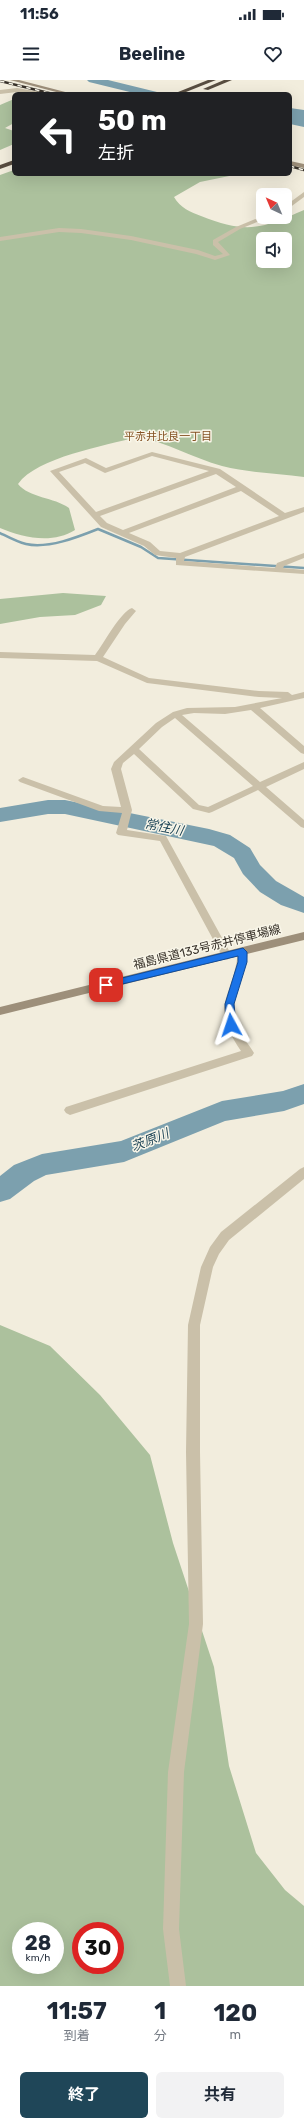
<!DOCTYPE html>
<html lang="ja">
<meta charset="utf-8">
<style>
:root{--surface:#fff;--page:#f2f2f3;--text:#1f2937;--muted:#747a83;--accent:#1f4658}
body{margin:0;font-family:Rubik,"Noto Sans JP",sans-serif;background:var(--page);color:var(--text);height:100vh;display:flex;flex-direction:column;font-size:15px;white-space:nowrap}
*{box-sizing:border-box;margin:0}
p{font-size:13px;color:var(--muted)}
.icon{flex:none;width:22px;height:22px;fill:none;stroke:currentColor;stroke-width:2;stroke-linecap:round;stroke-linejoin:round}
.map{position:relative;height:1906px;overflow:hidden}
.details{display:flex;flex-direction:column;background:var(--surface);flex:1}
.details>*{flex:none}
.hud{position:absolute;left:12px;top:12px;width:280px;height:84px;border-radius:6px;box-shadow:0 4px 16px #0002;background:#202124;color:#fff;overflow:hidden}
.needle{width:26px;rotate:316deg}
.controls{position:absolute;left:256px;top:108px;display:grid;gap:8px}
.controls a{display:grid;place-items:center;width:36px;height:36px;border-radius:6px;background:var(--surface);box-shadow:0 4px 16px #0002;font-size:20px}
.speed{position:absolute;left:12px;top:1842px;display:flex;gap:8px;font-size:20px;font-weight:700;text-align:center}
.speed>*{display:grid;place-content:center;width:52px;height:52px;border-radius:50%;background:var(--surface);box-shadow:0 4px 16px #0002;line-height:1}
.speed small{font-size:10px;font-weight:400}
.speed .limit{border:6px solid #d22;background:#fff;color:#111}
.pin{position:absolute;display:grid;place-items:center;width:34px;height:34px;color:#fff;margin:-17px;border-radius:8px;box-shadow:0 2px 6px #0006}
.me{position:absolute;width:44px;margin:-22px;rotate:355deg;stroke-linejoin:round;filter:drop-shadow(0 0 3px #0008)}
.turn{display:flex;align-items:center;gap:14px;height:84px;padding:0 20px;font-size:18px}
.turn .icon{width:52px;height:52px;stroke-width:2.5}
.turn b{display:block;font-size:28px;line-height:34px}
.eta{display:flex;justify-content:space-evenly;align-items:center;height:68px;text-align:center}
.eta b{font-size:24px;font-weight:700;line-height:28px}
.button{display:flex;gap:8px;margin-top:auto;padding:8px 20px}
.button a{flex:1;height:46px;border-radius:6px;background:var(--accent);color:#fff;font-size:16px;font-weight:700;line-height:46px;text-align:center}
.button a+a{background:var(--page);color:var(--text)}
.status{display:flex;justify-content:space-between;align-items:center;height:28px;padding:0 20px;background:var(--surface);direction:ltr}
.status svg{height:11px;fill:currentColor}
header{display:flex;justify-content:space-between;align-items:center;height:52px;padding:0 20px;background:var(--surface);font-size:18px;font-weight:700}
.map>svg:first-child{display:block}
.green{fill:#acc19d;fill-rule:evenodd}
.water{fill:#7ca0ae}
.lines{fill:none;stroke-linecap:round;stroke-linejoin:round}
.stream{stroke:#7ca0ae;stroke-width:2.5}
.river{fill:#7ca0ae;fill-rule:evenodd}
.minor{fill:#cac0a9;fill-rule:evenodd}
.secondary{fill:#9d8f7a;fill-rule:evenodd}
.motorway{fill:#584d40;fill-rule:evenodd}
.rail-casing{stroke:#373129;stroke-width:2.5}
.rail{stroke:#f9f6e9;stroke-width:1.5;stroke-dasharray:4.5;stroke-linecap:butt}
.route{fill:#1a73e8;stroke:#114b97}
.labels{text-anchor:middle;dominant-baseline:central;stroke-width:3;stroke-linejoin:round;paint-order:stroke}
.far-neighbourhood-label{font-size:11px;fill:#845223;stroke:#f9f6e9}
.street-label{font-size:12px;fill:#373129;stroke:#f9f6e9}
.water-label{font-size:13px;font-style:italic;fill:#1f4658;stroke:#f9f6e9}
</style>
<div class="status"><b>11:56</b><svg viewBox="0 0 49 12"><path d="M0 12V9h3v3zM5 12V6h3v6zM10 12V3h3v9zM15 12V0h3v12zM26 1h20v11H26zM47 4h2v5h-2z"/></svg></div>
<header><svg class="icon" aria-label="menu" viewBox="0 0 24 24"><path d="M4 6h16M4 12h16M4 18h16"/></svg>Beeline<svg class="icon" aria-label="heart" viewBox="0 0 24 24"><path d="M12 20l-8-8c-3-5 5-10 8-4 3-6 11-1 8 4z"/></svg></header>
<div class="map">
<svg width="304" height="1906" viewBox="0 0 304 1906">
<rect width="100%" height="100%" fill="#f2eddd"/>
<!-- green -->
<g class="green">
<path d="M 14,19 L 14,43 L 5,48 L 14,51 L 14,64 L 0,70 L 0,25 Z"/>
<path d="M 14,90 L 14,94 L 239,94 L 200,102 L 174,117 C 180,128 191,132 201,136 C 247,154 261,149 304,130 L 304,397 C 277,393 249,393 222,386 C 193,378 167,362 137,357 C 105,366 37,377 18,404 C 29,418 54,417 69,428 L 75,450 C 53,464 23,458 0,448 L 0,95 ZM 263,159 L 285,159 L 285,181 L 263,181 Z"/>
<path d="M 63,513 L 106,516 L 101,525 L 75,535 L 40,537 L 0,544 L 0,519 Z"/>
<path d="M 0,1245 L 50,1266 L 100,1315 L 150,1375 L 173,1463 L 214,1587 L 229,1686 L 256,1773 L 285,1810 L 304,1826 L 304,1906 L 0,1906 ZM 21,1851 L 55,1851 L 55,1885 L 21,1885 ZM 81,1851 L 115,1851 L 115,1885 L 81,1885 Z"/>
</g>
<!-- water -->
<path class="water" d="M 290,28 L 304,30 L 304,47 L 290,44 Z"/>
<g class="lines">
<!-- stream -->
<path class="stream" d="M 0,453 C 8,457 17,462 26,464 C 48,469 78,457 98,449 L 141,467 L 158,478 L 304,488"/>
<!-- river -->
<g class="river">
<path d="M 87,0 L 108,0 L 157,12 L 159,14 L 138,14 L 89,2 Z"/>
<path d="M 48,720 L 65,720 L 209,749 L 230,755 L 250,768 L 260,785 L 276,801 L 304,817 L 304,833 L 281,825 L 260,812 L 243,794 L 234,778 L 214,766 L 65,734 L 48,734 L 0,742 L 0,728 Z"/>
<path d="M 304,1004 L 304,1024 L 284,1031 L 225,1041 L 124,1082 L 46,1095 L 34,1101 L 10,1119 L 0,1122 L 0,1096 L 14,1085 L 42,1074 L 121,1061 L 222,1021 L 283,1011 Z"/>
</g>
<!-- minor -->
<g class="minor">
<path d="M 17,8 L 41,12 L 44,14 L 17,12 L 0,14 L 0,10 Z"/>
<path d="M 304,112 L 304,117 L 285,131 L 285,126 Z"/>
<path d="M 263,136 L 269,137 L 240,149 L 218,162 L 230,175 L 215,180 L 196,174 L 131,160 L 81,153 L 59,152 L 0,161 L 0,157 L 59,148 L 81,149 L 131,156 L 198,170 L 215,176 L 223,174 L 213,165 L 213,160 L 236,147 Z"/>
<path d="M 152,372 L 220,389 L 285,433 L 304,427 L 304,432 L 185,477 L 184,481 L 275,488 L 277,483 L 304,473 L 304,478 L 284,486 L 283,488 L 304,490 L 304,494 L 176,485 L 176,478 L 155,475 L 144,466 L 101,447 L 50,391 L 86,378 L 106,388 ZM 152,376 L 209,391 L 96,432 L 59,392 L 85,383 L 105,393 ZM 216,394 L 236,407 L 123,450 L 107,443 L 100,436 ZM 241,411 L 279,436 L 180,473 L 160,471 L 150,462 L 129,453 Z"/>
<path d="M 132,528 L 136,531 L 125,544 L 103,577 L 149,598 L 259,611 L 288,612 L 292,615 L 304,612 L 304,618 L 260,628 L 304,666 L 304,674 L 301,673 L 251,630 L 225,634 L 194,633 L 182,635 L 260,702 L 304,682 L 304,689 L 266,707 L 304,740 L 304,748 L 301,747 L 258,710 L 212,732 L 209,733 L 193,729 L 134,674 L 123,683 L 121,689 L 132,730 L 127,750 L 166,756 L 232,876 L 227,880 L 222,876 L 160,761 L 118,755 L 116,753 L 122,733 L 99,731 L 20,702 L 18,700 L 23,697 L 103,726 L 121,727 L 111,689 L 114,682 L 156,643 L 173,632 L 187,628 L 235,627 L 282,618 L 259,617 L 147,603 L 97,581 L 0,578 L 0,572 L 95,575 C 103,565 120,532 132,528 ZM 175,638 L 253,706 L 208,727 L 199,725 L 139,669 L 162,647 Z"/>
<path d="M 243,868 L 248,872 C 246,897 227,922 237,947 C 241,956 249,964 254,973 L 252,976 L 70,1035 L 66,1033 L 64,1030 L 66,1027 L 241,971 C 208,923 233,920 238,872 Z"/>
<path d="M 304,1087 L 304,1099 L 229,1160 L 219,1174 L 213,1187 L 200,1245 L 200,1372 L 203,1544 L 184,1692 L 179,1849 L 186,1906 L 170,1906 L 163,1849 L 168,1692 L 189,1544 L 186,1372 L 188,1245 L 201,1187 L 210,1167 L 221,1152 L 300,1089 Z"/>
</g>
<!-- secondary -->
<g class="secondary">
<path d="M 10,0 L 19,0 L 73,14 L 64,14 Z"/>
<path d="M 290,81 L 304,84 L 304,88 L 290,85 Z"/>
<path d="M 304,852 L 304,860 L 0,935 L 0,927 Z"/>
</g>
<!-- motorway -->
<g class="motorway">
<path d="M 208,0 L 216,0 L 181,14 L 173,14 Z"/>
<path d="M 224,0 L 232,0 L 208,10 L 203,9 Z"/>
<path d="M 14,80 L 14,84 L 0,89 L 0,85 Z"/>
</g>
<defs>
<g id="rail">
<path d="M 0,1 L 53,14"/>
<path d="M 290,86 L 304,90"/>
</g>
</defs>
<!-- rail casing -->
<use href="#rail" class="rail-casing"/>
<!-- rail -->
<use href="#rail" class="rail"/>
</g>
<!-- route -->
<path class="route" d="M 243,868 L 247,872 L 247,882 L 234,924 L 236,945 L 231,948 L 226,945 L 225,924 L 238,882 L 238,876 L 106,908 L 101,905 L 106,902 Z"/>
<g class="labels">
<!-- far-neighbourhood labels -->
<g class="far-neighbourhood-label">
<text x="168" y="356">平赤井比良一丁目</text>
</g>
<!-- street labels -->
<g class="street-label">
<text transform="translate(207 867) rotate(-14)">福島県道133号赤井停車場線</text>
</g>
<!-- water labels -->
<g class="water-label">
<text transform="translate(164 747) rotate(11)">常住川</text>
<text transform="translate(150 1060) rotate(-22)">茨原川</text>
</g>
</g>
</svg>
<div class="controls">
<a><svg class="needle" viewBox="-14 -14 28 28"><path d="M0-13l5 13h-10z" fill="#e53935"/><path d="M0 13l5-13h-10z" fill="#747a83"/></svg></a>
<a><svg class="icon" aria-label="sound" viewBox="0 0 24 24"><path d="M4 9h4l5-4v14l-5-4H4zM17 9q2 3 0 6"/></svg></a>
</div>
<div class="speed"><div>28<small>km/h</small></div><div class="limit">30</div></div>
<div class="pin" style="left:106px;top:905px;background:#d93025"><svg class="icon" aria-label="arrive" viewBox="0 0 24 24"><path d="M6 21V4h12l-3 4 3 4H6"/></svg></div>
<svg class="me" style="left:231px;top:945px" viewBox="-20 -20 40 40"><path d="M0-17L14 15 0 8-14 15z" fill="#1a73e8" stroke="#fff" stroke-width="4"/></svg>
<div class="hud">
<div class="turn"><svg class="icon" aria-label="left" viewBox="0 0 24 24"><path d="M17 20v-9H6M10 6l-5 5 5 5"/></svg><div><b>50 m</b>左折</div></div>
</div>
</div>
<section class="details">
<div class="eta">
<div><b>11:57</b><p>到着</p></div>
<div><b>1</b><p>分</p></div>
<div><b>120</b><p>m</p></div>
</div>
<div class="button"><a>終了</a><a>共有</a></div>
</section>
